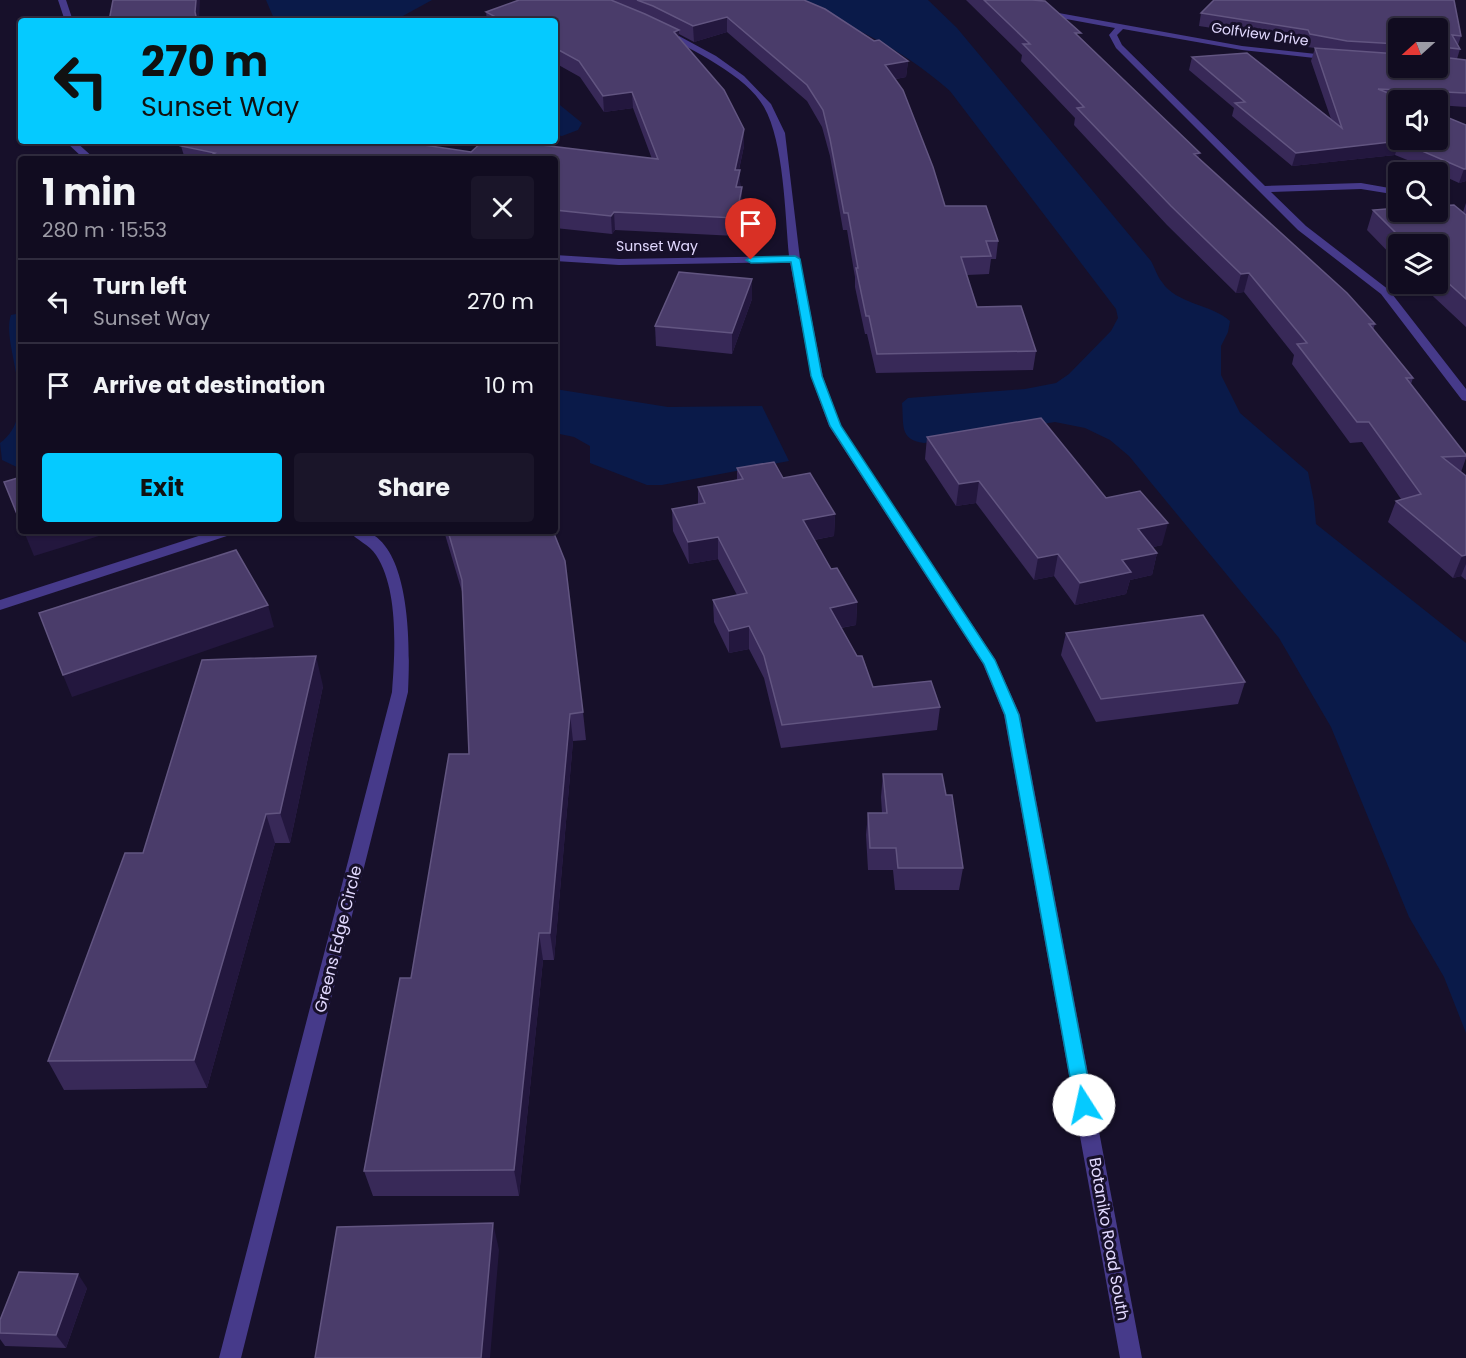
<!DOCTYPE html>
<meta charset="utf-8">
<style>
:root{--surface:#110c20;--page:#1a1529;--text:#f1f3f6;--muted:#9c9ba5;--line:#302c3e;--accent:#05caff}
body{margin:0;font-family:Poppins,sans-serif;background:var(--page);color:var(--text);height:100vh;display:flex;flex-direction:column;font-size:22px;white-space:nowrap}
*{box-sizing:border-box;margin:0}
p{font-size:20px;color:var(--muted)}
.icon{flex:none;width:33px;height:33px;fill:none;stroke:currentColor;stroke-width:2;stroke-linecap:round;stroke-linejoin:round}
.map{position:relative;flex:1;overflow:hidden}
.drawer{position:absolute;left:18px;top:156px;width:540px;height:378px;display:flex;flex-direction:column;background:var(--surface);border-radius:6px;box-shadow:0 2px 4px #0004,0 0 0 2px var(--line)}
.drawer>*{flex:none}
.banner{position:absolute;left:18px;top:18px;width:540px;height:126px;border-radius:6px;box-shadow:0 2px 4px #0004,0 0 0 2px var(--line);background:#05caff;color:#111;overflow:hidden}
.needle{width:39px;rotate:249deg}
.buttons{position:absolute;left:1388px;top:18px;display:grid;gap:12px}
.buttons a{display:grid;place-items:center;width:60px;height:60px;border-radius:6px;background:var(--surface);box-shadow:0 2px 4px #0004,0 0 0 2px var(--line);font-size:30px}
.pin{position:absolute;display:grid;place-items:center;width:51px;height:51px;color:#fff;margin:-62px -26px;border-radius:50% 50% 50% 0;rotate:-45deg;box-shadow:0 0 6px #0007}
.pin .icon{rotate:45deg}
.me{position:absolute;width:66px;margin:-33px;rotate:350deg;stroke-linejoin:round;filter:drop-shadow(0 0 4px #0008)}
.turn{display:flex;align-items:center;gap:21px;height:126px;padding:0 24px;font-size:27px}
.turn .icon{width:78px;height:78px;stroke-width:2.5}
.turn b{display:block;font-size:42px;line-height:51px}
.round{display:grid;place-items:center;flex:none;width:63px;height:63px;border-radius:6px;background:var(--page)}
.overview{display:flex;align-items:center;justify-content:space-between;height:102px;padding:0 24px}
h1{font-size:36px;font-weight:700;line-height:45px}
.action{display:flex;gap:12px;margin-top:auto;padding:12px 24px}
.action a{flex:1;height:69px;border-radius:6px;background:var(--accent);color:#111;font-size:24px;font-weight:700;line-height:69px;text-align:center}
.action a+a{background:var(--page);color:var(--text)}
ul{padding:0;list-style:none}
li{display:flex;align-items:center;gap:18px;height:84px;padding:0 24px;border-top:2px solid var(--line)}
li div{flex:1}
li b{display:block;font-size:22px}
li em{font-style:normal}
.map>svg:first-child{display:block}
.water{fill:#0a1a49}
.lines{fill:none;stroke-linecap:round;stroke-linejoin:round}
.minor{fill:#463a8a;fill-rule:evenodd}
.wall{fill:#382958;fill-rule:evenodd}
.shaded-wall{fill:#23173e}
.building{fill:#4a3c6a;stroke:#625581;stroke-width:1.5}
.route{fill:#05caff;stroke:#0383a6;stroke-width:1.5}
.labels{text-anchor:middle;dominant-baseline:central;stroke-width:6;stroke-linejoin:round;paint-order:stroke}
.far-street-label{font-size:14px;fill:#e2d9ff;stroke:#17102a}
.street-label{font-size:16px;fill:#e2d9ff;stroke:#17102a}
</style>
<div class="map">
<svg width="1466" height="1358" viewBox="0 0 1466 1358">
<rect width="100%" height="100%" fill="#17102a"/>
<!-- water -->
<g class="water">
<path d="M 266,0 L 432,0 L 401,17 L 402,21 L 275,21 Z"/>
<path d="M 788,0 L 928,0 L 957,28 L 1151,261 C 1155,268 1157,276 1162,282 C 1176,304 1211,304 1230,321 L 1228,332 L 1221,346 L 1221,375 L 1240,413 L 1308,472 L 1314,502 L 1316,524 L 1466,643 L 1466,1033 L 1444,977 L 1409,917 L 1331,727 L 1279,638 L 1129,456 L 1110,440 L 1085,428 L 1055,422 L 924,443 C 899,440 904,425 902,403 L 908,398 L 1025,389 L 1056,383 L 1069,374 L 1111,331 L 1118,318 L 1116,309 L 950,91 C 899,46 850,25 788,0 Z"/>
<path d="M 555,101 L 582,123 L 578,130 L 562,136 L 555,135 Z"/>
<path d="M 21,313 L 21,469 L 2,460 L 0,443 C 42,414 0,344 11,315 Z"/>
<path d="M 555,389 L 668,407 L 762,406 L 789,461 L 662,485 L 647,485 L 590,463 L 590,446 L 574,437 L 555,433 Z"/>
</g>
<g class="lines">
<!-- minor -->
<g class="minor">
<path d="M 58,0 L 66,0 L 73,21 L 65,21 Z"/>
<path d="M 1042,10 L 1242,46 L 1335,56 L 1336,58 L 1332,60 L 1242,50 L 1123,29 L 1117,35 L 1122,45 L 1265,186 L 1361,183 L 1395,189 L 1397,191 L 1392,194 L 1361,189 L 1271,192 L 1306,226 L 1389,290 L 1466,389 L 1466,401 L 1462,400 L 1381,294 L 1298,230 L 1116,48 L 1109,35 L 1115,28 L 1039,14 L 1038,12 Z"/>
<path d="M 660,29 L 666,29 L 716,56 L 744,76 L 771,104 L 785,133 L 800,259 L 823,377 L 841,426 L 995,659 L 1020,715 L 1142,1358 L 1120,1358 L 1004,715 L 983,664 L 829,426 L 811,377 L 790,262 L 619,265 L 555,261 L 555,255 L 619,259 L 789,256 C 785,214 784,142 764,107 C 747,76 691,49 660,33 Z"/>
<path d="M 65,141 L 75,141 L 95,159 L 84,159 Z"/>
<path d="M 214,531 L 235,531 L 233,534 L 0,610 L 0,600 Z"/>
<path d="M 349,531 C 355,531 362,530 368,532 C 412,551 410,652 408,692 L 241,1358 L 219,1358 L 392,692 C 395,652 399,590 376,555 C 369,544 357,541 349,531 Z"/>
</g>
</g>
<!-- wall -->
<g class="wall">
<path d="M 519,0 L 804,0 L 908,61 L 906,77 L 896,79 L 945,206 L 998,241 L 996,259 L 991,259 L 989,274 L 967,275 L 977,307 L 1036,351 L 1033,370 L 876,373 L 867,334 L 865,334 L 855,287 L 855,277 L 847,230 L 843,230 L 830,156 L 822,127 L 807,101 L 727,32 L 694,42 L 679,34 L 679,38 L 744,146 L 739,170 L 742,204 L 736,236 L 615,230 L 612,234 L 555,228 L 555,159 L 185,159 L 181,146 L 471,152 L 652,159 L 633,108 L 604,112 L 580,77 L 555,63 L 555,21 L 487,21 L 486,12 Z"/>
<path d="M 966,0 L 1034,0 L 1080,38 L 1199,159 L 1375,324 L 1373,330 L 1413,378 L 1411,384 L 1466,455 L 1466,458 L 1461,472 L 1466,476 L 1466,580 L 1461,576 L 1453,578 L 1388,522 L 1396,501 L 1401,499 L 1362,442 L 1350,443 L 1292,364 L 1294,355 L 1244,292 L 1236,293 L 1167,225 L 1074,125 L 1075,118 L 1021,61 L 1022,55 Z"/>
<path d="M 1214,0 L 1454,0 L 1461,36 L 1458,45 L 1460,49 L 1457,59 L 1466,60 L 1466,107 L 1437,105 L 1437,100 L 1398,100 L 1398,140 L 1437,140 L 1437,113 L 1466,125 L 1466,181 L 1459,183 L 1437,173 L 1437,172 L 1395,155 L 1292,166 L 1232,116 L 1234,108 L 1189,70 L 1192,57 L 1247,53 L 1331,119 L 1311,61 L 1315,48 L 1307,47 L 1305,42 L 1199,26 L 1201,13 ZM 1398,28 L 1437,28 L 1437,68 L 1398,68 Z"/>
<path d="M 1466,203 L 1466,327 L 1420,284 L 1437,284 L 1437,244 L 1398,244 L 1398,262 L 1367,230 L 1373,210 L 1463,212 Z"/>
<path d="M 752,299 L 732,354 L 656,346 L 655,326 Z"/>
<path d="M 927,437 L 1106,498 L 1162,545 L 1153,547 L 1157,553 L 1152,575 L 1130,580 L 1126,594 L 1075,605 L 1054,576 L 1034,580 L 976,503 L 956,506 L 925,459 Z"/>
<path d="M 737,468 L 783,478 L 835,514 L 834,536 L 814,540 L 831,569 L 857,602 L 856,625 L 841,628 L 873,687 L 940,707 L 937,730 L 781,748 L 764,678 L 749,649 L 729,653 L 714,622 L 713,600 L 737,595 L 718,559 L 689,564 L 673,531 L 672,509 L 698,504 L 698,487 L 737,480 Z"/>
<path d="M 444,531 L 553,531 L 583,712 L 586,740 L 573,741 L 554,960 L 543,960 L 519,1196 L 373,1196 L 364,1171 L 411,978 L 469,754 L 463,595 Z"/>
<path d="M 1066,633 L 1245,682 L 1238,704 L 1096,722 L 1061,655 Z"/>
<path d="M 323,686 L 290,843 L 275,843 L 207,1088 L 64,1090 L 48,1061 L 143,853 Z"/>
<path d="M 883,774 L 946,795 L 963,868 L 959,890 L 895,890 L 893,870 L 868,870 L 866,835 L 868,813 L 882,813 L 881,797 Z"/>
<path d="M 87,1288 L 66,1348 L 5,1346 L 0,1339 L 0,1320 Z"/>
</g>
<!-- shaded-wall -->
<g class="shaded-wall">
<path d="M 196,0 L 200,0 L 199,21 L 197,21 L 195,12 Z"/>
<path d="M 727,17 L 727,32 L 694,42 L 693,26 Z"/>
<path d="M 679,30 L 679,46 L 674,32 Z"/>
<path d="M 908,61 L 906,77 L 884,81 L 885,65 Z"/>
<path d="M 632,92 L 633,108 L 604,112 L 603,96 Z"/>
<path d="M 744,129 L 744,146 L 735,187 L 735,170 Z"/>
<path d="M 1399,141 L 1395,155 L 1292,166 L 1296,153 Z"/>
<path d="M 1200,153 L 1196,172 L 1194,154 Z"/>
<path d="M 1464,169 L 1466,169 L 1466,181 L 1459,183 Z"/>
<path d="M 740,170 L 740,188 L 736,187 Z"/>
<path d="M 742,187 L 742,204 L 736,236 L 736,218 Z"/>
<path d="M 614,212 L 615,230 L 612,234 L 611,216 Z"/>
<path d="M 1249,273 L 1244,292 L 1236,293 L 1241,274 Z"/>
<path d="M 752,279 L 752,299 L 732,354 L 732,333 Z"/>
<path d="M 979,481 L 976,503 L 956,506 L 959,484 Z"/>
<path d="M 835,514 L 834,536 L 802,542 L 803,520 Z"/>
<path d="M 1168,523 L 1162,545 L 1133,552 L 1138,529 Z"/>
<path d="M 35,531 L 115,531 L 34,556 L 25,534 Z"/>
<path d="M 718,537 L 718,559 L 689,564 L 688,542 Z"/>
<path d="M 1157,553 L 1152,575 L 1130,580 L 1126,594 L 1075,605 L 1080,583 L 1122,560 Z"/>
<path d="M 1058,554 L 1054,576 L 1034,580 L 1038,558 Z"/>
<path d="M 1466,555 L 1466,564 L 1461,576 L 1453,578 L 1462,556 Z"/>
<path d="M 857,602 L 856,625 L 828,630 L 830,608 Z"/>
<path d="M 268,605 L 274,627 L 72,697 L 63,675 Z"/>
<path d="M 749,626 L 749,649 L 729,653 L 729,631 Z"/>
<path d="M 316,656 L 323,686 L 290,843 L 280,813 Z"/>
<path d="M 570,714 L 573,741 L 554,960 L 550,933 Z"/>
<path d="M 266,814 L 275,843 L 207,1088 L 194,1060 Z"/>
<path d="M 539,933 L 543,960 L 519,1196 L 514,1170 Z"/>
<path d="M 493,1223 L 499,1250 L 490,1358 L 481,1358 Z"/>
<path d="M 78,1274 L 87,1288 L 66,1348 L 56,1335 Z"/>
</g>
<!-- building -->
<g class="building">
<path d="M 113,0 L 196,0 L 195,12 L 197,21 L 109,21 Z"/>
<path d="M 519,0 L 611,0 L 645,14 L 679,30 L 674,32 L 724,90 L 744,129 L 735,170 L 740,170 L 736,187 L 742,187 L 736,218 L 614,212 L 611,216 L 555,210 L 555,159 L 220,159 L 210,156 L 215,153 L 181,146 L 189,141 L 397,141 L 471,152 L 483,141 L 508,141 L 658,159 L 632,92 L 603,96 L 579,61 L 555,48 L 555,21 L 503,21 L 486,12 Z"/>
<path d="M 637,0 L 804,0 L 825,9 L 874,41 L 879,40 L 908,61 L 885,65 L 903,90 L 933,167 L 945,206 L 986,206 L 998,241 L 986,241 L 991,256 L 961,257 L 977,307 L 1021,306 L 1036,351 L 877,354 L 869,316 L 866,316 L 856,268 L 858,268 L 848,213 L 844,213 L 830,139 L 823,110 L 807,85 L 727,17 L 693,26 L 653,6 Z"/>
<path d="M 984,0 L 1032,0 L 1045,1 L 1081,33 L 1075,33 L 1200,153 L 1194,154 L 1347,293 L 1375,324 L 1369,324 L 1413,378 L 1406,378 L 1466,455 L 1466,456 L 1442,457 L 1466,476 L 1466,555 L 1462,556 L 1396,501 L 1421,494 L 1369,422 L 1357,422 L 1297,344 L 1307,343 L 1249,273 L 1241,274 L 1171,206 L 1077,108 L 1084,107 L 1023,44 L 1030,44 Z"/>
<path d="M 1214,0 L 1454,0 L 1461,36 L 1452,35 L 1460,49 L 1441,47 L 1439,55 L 1441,57 L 1466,60 L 1466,93 L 1378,89 L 1406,100 L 1398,100 L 1398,140 L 1437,140 L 1437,113 L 1466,125 L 1466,169 L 1464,169 L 1399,141 L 1296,153 L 1235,103 L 1245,102 L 1192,57 L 1247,53 L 1342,128 L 1315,48 L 1398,54 L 1398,68 L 1437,68 L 1437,28 L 1398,28 L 1398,44 L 1347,41 L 1310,34 L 1308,30 L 1201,13 Z"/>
<path d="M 1454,205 L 1466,215 L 1466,299 L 1437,273 L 1437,244 L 1407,244 L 1373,210 L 1398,208 L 1398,212 L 1437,212 L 1437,206 Z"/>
<path d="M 679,272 L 752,279 L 732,333 L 655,326 Z"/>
<path d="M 1041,418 L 1106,498 L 1140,491 L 1168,523 L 1138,529 L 1157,553 L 1122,560 L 1131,572 L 1080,583 L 1058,554 L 1038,558 L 979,481 L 959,484 L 927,437 Z"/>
<path d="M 774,462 L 783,478 L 810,473 L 835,514 L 803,520 L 831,569 L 837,568 L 857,602 L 830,608 L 857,656 L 862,656 L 873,687 L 931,681 L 940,707 L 782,725 L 764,656 L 749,626 L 729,631 L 713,600 L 747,593 L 718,537 L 688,542 L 672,509 L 705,503 L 698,487 L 743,479 L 737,468 Z"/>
<path d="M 21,477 L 21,524 L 4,482 Z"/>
<path d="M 24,531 L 35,531 L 25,534 Z"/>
<path d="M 448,531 L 553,531 L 565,561 L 583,712 L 570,714 L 550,933 L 539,933 L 514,1170 L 364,1171 L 400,978 L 411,978 L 449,754 L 469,754 L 462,580 Z"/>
<path d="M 236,550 L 268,605 L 63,675 L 39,613 Z"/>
<path d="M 1203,615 L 1245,682 L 1101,699 L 1066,633 Z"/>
<path d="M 316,656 L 280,813 L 266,814 L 194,1060 L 48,1061 L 125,853 L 143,853 L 202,660 Z"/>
<path d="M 883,774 L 942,774 L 946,795 L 952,795 L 963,868 L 898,868 L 896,848 L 870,848 L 868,813 L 887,813 Z"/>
<path d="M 493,1223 L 481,1358 L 315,1358 L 337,1227 Z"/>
<path d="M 19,1272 L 78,1274 L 56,1335 L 0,1333 L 0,1320 Z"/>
</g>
<!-- route -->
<path class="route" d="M 795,256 L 800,259 L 822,376 L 841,426 L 995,660 L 1019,715 L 1093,1105 L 1091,1111 L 1084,1113 L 1078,1111 L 1075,1105 L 1005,715 L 984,664 L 830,426 L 811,376 L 791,262 L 751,263 L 746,260 L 751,257 Z"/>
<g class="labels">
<!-- far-street labels -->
<g class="far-street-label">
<text transform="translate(1260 34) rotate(8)">Golfview Drive</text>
<text x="657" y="246">Sunset Way</text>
</g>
<!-- street labels -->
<g class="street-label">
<text transform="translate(338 939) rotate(-76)">Greens Edge Circle</text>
<text transform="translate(1109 1239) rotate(80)">Botaniko Road South</text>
</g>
</g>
</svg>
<div class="buttons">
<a><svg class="needle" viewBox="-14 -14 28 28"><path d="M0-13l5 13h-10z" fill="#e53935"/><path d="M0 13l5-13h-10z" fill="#9c9ba5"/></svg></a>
<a><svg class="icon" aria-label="sound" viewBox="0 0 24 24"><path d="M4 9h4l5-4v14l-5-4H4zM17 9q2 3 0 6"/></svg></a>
<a><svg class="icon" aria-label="search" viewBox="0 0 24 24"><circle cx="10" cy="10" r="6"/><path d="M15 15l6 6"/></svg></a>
<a><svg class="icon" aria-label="layers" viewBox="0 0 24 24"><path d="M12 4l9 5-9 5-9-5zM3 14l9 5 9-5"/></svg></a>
</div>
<div class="pin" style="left:751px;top:260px;background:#d93025"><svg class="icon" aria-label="arrive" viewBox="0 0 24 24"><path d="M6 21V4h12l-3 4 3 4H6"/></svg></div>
<svg class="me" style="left:1084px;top:1105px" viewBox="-20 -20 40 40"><circle r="19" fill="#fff"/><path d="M0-13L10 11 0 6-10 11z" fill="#05caff"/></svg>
<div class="banner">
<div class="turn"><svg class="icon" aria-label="left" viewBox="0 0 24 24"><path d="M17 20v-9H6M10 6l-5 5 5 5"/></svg><div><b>270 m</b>Sunset Way</div></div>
</div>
<section class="drawer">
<div class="overview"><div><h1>1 min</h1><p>280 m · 15:53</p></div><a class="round"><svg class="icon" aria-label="close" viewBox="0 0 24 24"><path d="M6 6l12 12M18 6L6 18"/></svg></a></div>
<ul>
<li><svg class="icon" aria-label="left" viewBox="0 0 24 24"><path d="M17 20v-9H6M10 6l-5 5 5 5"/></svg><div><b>Turn left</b><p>Sunset Way</p></div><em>270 m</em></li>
<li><svg class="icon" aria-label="arrive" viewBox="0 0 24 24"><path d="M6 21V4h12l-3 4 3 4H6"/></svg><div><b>Arrive at destination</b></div><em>10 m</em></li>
</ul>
<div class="action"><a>Exit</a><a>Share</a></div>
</section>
</div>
